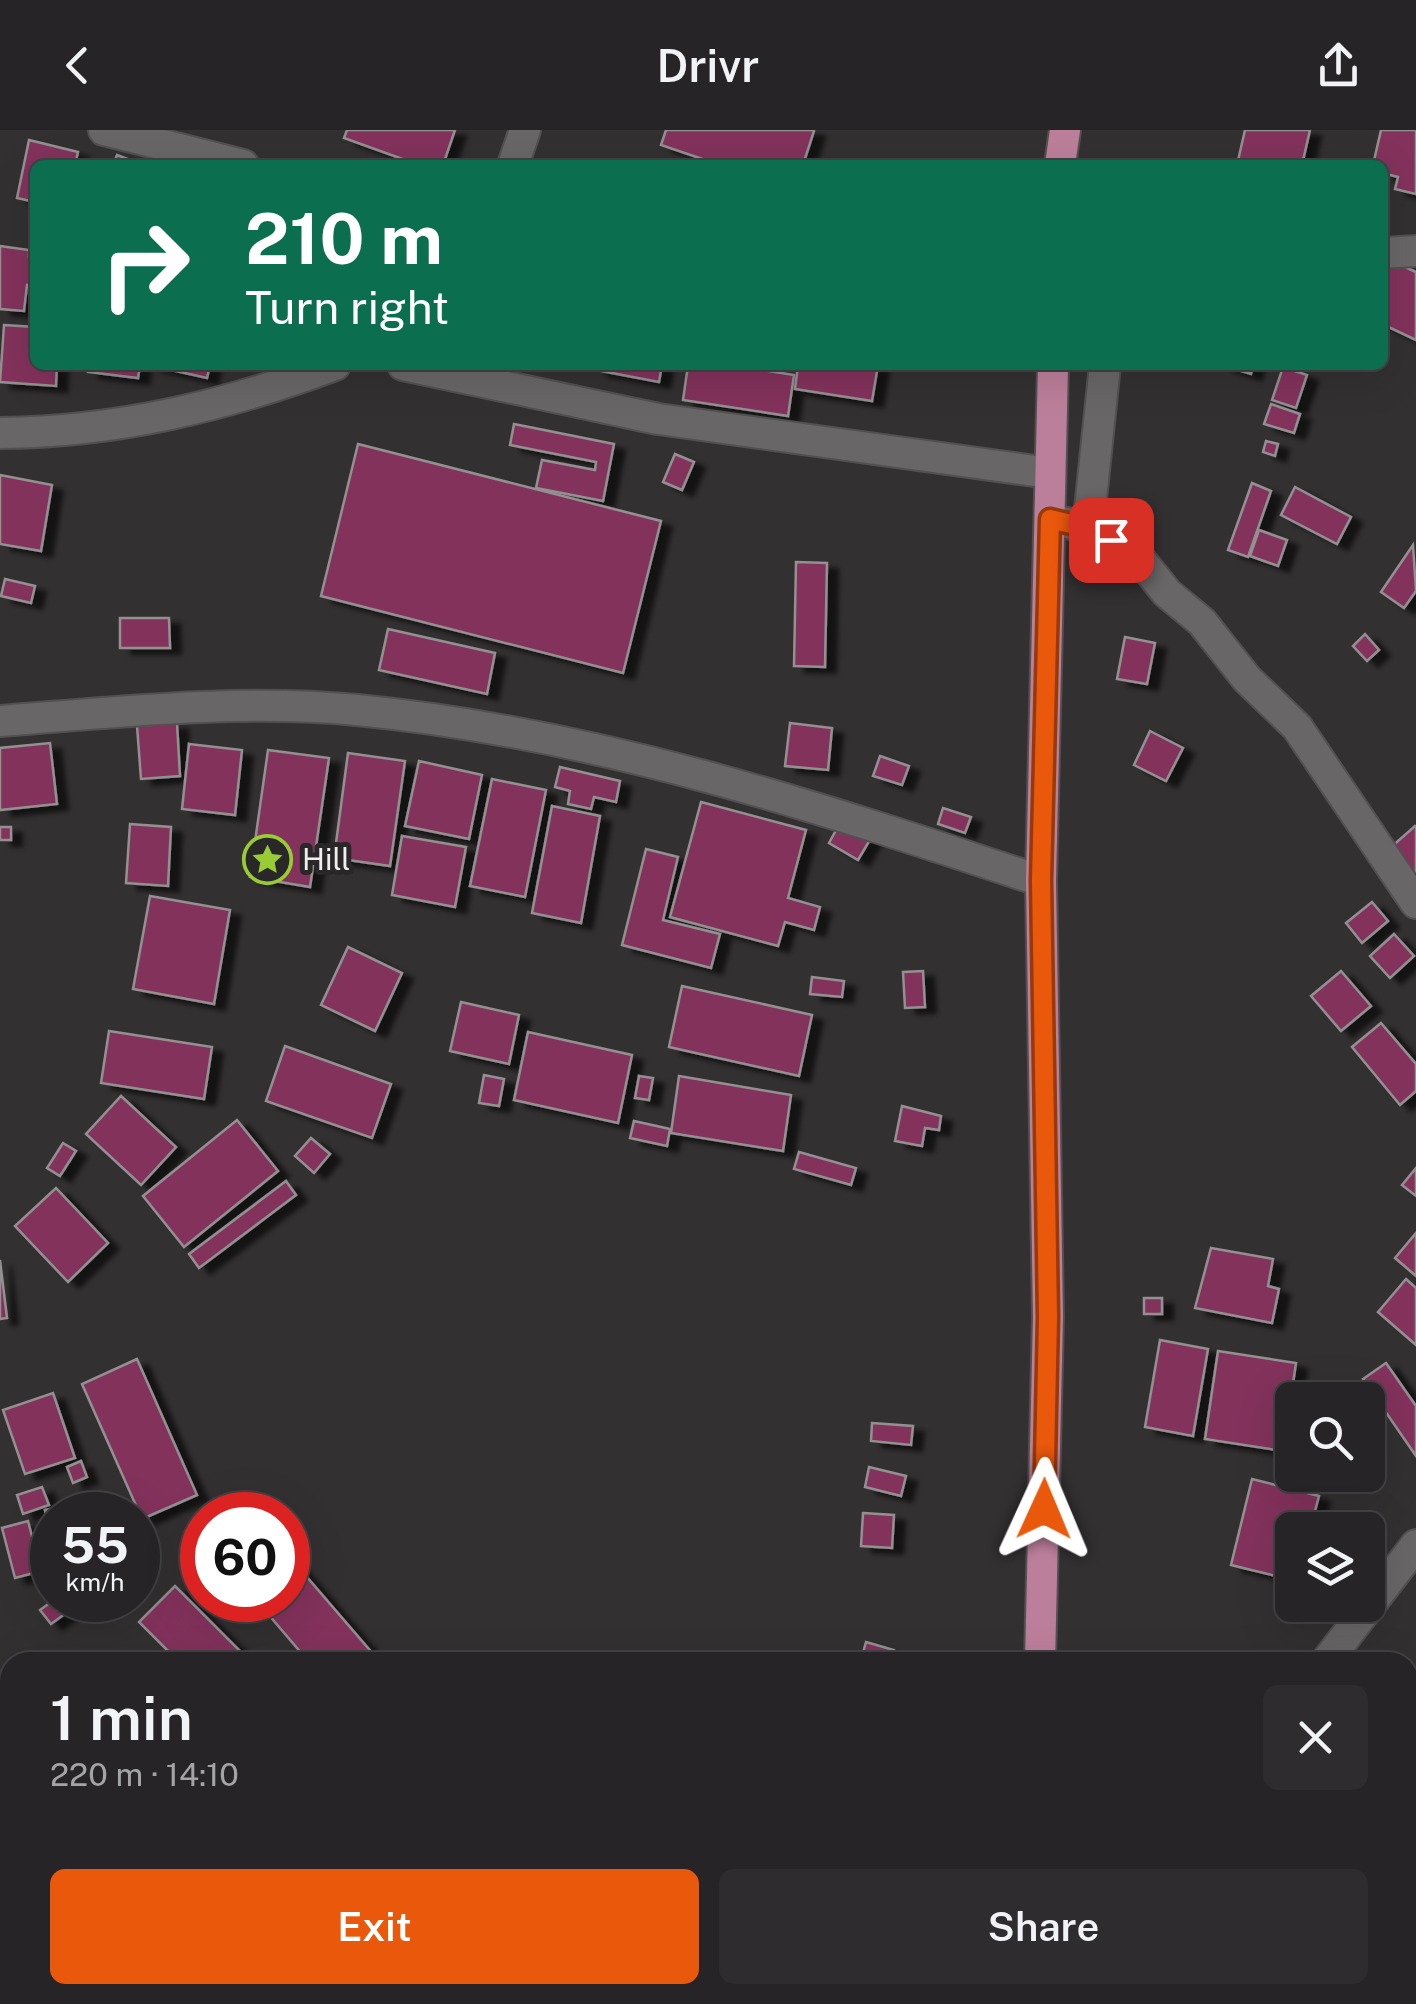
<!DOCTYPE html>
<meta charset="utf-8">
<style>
:root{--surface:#262426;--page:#2e2c2e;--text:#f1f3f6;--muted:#a4a4a7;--line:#424143;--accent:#ea580c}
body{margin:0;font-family:"Public Sans",sans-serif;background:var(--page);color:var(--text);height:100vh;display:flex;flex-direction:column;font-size:38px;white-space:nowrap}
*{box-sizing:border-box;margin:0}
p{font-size:32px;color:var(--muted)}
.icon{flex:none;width:55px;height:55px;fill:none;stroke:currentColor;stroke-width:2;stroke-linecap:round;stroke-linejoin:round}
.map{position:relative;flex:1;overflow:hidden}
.panel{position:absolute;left:0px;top:1522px;width:1418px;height:352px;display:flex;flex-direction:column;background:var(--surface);border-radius:30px 30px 0 0;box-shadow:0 10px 40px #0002,0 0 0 2px var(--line)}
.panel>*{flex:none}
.top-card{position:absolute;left:30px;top:30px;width:1358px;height:210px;border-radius:15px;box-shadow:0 10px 40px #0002,0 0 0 2px var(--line);background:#0b6e4f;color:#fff;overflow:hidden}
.fabs{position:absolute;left:1275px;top:1252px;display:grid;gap:20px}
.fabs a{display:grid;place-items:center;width:110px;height:110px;border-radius:15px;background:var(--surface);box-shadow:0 10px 40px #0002,0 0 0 2px var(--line);font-size:50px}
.speed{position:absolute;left:30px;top:1362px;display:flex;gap:20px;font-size:50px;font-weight:700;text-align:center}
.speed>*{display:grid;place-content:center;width:130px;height:130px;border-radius:50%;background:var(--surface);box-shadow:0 10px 40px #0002,0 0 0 2px var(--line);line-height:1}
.speed small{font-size:25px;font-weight:400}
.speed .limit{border:15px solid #d22;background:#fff;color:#111}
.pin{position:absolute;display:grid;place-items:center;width:85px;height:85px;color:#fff;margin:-42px;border-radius:20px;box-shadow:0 5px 15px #0006}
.me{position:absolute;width:110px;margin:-55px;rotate:1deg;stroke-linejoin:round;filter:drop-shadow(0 0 8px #0008)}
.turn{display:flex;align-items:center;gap:35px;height:210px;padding:0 50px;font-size:45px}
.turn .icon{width:130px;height:130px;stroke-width:2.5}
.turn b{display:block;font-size:70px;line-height:85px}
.round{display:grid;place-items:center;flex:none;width:105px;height:105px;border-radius:15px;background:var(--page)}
.headline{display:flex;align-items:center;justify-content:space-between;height:170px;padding:0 50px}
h1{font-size:60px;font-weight:600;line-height:75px}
.button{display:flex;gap:20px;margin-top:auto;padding:20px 50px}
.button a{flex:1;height:115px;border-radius:15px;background:var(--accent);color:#fff;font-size:40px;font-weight:600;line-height:115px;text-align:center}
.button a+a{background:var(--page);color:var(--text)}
header{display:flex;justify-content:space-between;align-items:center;height:130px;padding:0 50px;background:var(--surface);font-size:45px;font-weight:600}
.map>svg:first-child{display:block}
.building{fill:#83325b;stroke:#939091;stroke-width:2.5;filter:url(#shadow)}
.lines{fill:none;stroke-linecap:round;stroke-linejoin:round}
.street-casing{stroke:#525051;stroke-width:34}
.primary-casing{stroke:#525051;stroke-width:34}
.street{stroke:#696667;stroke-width:30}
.primary{stroke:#bc7f9b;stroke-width:30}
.route-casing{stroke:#983908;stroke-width:25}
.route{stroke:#ea580c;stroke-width:18}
.labels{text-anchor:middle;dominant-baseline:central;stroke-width:10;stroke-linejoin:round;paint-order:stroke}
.poi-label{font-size:30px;fill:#f0eeef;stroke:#292728;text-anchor:start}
</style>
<header><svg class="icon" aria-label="back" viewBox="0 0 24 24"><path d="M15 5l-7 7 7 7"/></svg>Drivr<svg class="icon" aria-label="share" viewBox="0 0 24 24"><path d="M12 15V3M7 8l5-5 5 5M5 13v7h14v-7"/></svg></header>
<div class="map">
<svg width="1416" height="1874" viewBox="0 0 1416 1874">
<defs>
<filter id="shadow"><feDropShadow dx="11" dy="6" stdDeviation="2.5" flood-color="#0009"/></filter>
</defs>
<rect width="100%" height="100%" fill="#333032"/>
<!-- building -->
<g class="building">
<path d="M 347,0 L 455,0 L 443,35 L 419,35 L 344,8 Z"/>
<path d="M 666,0 L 812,0 L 814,1 L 803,35 L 720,35 L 661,15 Z"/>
<path d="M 1245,0 L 1310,0 L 1302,35 L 1237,35 Z"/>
<path d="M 1381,0 L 1416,0 L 1416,64 L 1395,59 L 1398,47 L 1382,43 L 1382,35 L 1373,35 Z"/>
<path d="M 29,10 L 78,22 L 75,35 L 35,35 L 35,72 L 17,68 Z"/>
<path d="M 117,25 L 143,35 L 113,35 Z"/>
<path d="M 0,116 L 29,120 L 29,127 L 35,128 L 35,156 L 27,155 L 24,181 L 0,179 Z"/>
<path d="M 1392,131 L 1416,142 L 1416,210 L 1382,194 L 1382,151 Z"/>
<path d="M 4,195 L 35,197 L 35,235 L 57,235 L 56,256 L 0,252 Z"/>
<path d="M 89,235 L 140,235 L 138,248 L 88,242 Z"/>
<path d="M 149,235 L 210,235 L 207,248 Z"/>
<path d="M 597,235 L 662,235 L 659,252 L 596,240 Z"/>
<path d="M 688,235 L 731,235 L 794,245 L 788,286 L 683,270 Z"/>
<path d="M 798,235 L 878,235 L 872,271 L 795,259 Z"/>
<path d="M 1221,235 L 1253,235 L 1251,244 Z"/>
<path d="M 1283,237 L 1307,245 L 1296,278 L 1272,270 Z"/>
<path d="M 1271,274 L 1300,284 L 1294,303 L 1264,294 Z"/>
<path d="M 514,294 L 614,314 L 603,371 L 536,358 L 542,330 L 595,340 L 596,332 L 510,315 Z"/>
<path d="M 1266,311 L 1278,314 L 1275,326 L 1263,322 Z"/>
<path d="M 358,314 L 661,391 L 623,543 L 321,466 Z"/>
<path d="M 675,324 L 694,332 L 682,360 L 663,352 Z"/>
<path d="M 0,345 L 52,355 L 41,421 L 0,414 Z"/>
<path d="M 1252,353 L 1271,361 L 1248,427 L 1228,420 Z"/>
<path d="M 1295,357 L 1351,387 L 1337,414 L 1281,385 Z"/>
<path d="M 1259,400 L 1287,410 L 1278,436 L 1250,426 Z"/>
<path d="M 1413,415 L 1416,461 L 1404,478 L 1381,462 Z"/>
<path d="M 796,432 L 827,433 L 825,537 L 794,536 Z"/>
<path d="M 5,449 L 35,456 L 31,473 L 1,466 Z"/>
<path d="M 120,488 L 169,488 L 170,518 L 120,518 Z"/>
<path d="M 388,499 L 495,523 L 487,564 L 379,540 Z"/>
<path d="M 1365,504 L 1379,520 L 1367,531 L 1353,516 Z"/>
<path d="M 1125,507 L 1155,513 L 1147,554 L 1117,549 Z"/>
<path d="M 177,593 L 180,646 L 141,649 L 137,596 Z"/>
<path d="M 790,593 L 832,598 L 828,640 L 785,636 Z"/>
<path d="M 1150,601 L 1183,618 L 1166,651 L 1134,635 Z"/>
<path d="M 50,613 L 57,674 L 0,680 L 0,618 Z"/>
<path d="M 189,614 L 242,620 L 235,685 L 182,679 Z"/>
<path d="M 268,620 L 329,628 L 310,757 L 250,747 Z"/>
<path d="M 348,623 L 405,631 L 390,736 L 334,728 Z"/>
<path d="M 880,626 L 909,636 L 902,655 L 873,646 Z"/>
<path d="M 419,631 L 482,645 L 469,709 L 405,696 Z"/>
<path d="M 560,637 L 620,651 L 616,672 L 594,667 L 591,679 L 568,674 L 570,661 L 555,657 Z"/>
<path d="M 492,649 L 546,660 L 525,767 L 470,756 Z"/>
<path d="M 701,672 L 806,700 L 788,768 L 820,777 L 814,800 L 785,792 L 778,816 L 670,787 Z"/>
<path d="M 552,676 L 600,686 L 581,793 L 532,783 Z"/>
<path d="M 943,678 L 971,687 L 965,703 L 938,694 Z"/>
<path d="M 841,691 L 871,708 L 858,730 L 829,713 Z"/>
<path d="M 130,694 L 171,697 L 168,756 L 126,753 Z"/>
<path d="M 1415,696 L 1416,697 L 1416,747 L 1390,718 Z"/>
<rect x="0" y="697" width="11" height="13"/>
<path d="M 402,706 L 466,717 L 455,777 L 392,765 Z"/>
<path d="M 646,719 L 678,727 L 663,790 L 720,804 L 711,838 L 622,815 Z"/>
<path d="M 150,766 L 230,780 L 214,874 L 133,859 Z"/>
<path d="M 1372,772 L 1388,791 L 1362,813 L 1346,793 Z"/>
<path d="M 1394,804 L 1414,826 L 1390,848 L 1370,826 Z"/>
<path d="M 348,817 L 402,843 L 375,901 L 321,875 Z"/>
<path d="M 923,841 L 925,877 L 905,878 L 903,842 Z"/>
<path d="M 1341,841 L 1371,876 L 1341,901 L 1311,866 Z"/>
<path d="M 812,847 L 844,851 L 842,867 L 810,864 Z"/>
<path d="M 682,856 L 812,885 L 799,946 L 669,917 Z"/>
<path d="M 461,872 L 519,885 L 509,934 L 450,921 Z"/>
<path d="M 1381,893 L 1416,934 L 1416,961 L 1400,975 L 1352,917 Z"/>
<path d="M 109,901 L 212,917 L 204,969 L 101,953 Z"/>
<path d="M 528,902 L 632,925 L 618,993 L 514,970 Z"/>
<path d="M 285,916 L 391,954 L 372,1008 L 266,971 Z"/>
<path d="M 484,945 L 504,949 L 499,976 L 479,973 Z"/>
<path d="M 639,946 L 653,948 L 649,970 L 635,968 Z"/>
<path d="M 679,946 L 791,965 L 783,1021 L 671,1003 Z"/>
<path d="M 121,966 L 176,1017 L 141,1055 L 86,1004 Z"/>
<path d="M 902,976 L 941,986 L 939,1000 L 925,998 L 922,1016 L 895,1011 Z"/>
<path d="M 237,990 L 278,1041 L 184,1117 L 143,1066 Z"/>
<path d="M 634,991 L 670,999 L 667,1016 L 630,1008 Z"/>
<path d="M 311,1008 L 330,1024 L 314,1043 L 295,1026 Z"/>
<path d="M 63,1013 L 76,1021 L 60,1046 L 47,1038 Z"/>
<path d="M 799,1022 L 856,1038 L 851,1055 L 794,1039 Z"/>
<path d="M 1416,1038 L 1416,1066 L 1402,1055 Z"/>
<path d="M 286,1051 L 296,1065 L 199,1138 L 189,1124 Z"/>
<path d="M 56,1058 L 108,1113 L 68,1152 L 15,1096 Z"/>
<path d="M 1416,1103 L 1416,1146 L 1395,1128 Z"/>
<path d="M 1211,1118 L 1273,1129 L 1268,1156 L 1279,1159 L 1272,1193 L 1195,1178 Z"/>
<path d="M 0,1130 L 7,1188 L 0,1189 Z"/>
<path d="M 1406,1149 L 1416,1158 L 1416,1215 L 1378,1182 Z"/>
<rect x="1144" y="1168" width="18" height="16"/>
<path d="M 1160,1210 L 1208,1219 L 1193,1306 L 1145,1297 Z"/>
<path d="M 1218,1221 L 1296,1233 L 1283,1321 L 1205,1309 Z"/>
<path d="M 137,1229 L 197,1365 L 142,1389 L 82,1254 Z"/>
<path d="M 1386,1233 L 1416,1276 L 1416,1326 L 1363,1249 Z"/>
<path d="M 53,1263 L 75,1328 L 25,1344 L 3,1280 Z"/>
<path d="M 872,1293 L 913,1296 L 911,1315 L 871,1311 Z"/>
<path d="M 81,1331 L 87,1347 L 73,1353 L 67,1337 Z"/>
<path d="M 869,1337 L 906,1346 L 901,1366 L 865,1357 Z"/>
<path d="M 1252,1349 L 1319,1366 L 1310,1400 L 1292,1400 L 1292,1450 L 1231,1435 Z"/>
<path d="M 42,1357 L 49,1375 L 23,1384 L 17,1365 Z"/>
<path d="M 112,1367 L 116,1385 L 52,1385 L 52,1417 L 45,1380 Z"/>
<path d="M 863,1383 L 894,1385 L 892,1418 L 861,1416 Z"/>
<path d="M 28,1391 L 41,1441 L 15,1448 L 2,1398 Z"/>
<path d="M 288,1425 L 380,1532 L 309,1532 L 256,1470 L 288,1470 Z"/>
<path d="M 175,1456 L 251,1532 L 179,1532 L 139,1492 Z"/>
<path d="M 54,1470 L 84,1470 L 51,1494 L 40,1480 Z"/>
<path d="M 866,1512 L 894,1520 L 891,1532 L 861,1530 Z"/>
<path d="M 10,1576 L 10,1636 L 0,1641 L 0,1582 Z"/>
<path d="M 1408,1589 L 1416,1598 L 1416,1615 L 1408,1623 Z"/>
<path d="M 10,1659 L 10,1722 L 0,1727 L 0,1664 Z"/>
<path d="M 10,1850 L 10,1865 L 64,1865 L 70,1874 L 0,1874 L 0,1857 Z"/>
<path d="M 214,1865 L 271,1865 L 277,1874 L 201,1874 Z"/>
<path d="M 407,1865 L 455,1865 L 464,1874 L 416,1874 Z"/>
<path d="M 604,1865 L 629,1865 L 640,1874 L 597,1874 Z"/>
<path d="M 710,1865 L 788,1865 L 795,1874 L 717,1874 Z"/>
<path d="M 1182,1865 L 1228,1865 L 1229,1874 L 1183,1874 Z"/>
</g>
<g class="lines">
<defs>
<g id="street">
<path d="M 104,0 L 243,35"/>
<path d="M 513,35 L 525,0"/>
<path d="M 1382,123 L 1416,121"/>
<path d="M 403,235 L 658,289 L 1049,343"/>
<path d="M 0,303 C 118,302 225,276 335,235"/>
<path d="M 1050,389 L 1088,398 L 1134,422 L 1167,463 L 1202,492 L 1247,549 L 1297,597 L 1416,773"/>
<path d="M 1088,398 L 1105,235"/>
<path d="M 0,591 C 117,582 239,569 357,580 C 595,603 816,676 1041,751"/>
<path d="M 1326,1532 L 1416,1415"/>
<path d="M 0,1756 L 10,1765"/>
<path d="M 95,1865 L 102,1874"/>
<path d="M 333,1865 L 339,1874"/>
</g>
<g id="primary">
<path d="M 1060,35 L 1065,0"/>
<path d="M 1040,1532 L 1048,1187 L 1041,751 L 1053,235"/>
<path d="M 1028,1874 L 1034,1865"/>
</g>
</defs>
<!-- street casing -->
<use href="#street" class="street-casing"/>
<!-- primary casing -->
<use href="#primary" class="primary-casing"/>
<!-- street -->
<use href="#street" class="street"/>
<!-- primary -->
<use href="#primary" class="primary"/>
</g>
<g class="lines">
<defs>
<path id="route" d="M 1044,1379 L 1048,1187 L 1041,750 L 1050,389 L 1088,398 L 1111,410"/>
</defs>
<!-- route casing -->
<use href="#route" class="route-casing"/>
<!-- route -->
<use href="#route" class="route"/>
</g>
<!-- icons -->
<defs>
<symbol id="sight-ring" viewBox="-11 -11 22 22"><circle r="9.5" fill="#292728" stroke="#99cb35" stroke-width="1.5"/><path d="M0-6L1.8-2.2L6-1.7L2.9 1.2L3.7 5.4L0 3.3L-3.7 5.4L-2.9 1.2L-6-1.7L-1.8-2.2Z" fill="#99cb35"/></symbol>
</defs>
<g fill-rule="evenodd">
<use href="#sight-ring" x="240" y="702" width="55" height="55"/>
</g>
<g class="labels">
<!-- poi labels -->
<g class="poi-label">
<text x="302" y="729">Hill</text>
</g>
</g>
</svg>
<div class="fabs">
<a><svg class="icon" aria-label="search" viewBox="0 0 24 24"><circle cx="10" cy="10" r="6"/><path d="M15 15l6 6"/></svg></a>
<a><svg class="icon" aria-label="layers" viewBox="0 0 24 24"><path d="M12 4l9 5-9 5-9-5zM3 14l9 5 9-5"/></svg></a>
</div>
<div class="speed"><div>55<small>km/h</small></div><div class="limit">60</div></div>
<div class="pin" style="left:1111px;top:410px;background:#d93025"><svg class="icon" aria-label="arrive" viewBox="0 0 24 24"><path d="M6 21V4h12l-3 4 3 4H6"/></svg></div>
<svg class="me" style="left:1044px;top:1379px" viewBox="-20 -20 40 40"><path d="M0-17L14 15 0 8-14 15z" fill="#ea580c" stroke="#fff" stroke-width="4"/></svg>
<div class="top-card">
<div class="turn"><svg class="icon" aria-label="right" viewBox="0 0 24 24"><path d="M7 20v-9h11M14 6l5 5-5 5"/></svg><div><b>210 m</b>Turn right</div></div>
</div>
<section class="panel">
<div class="headline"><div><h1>1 min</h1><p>220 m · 14:10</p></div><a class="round"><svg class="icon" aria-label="close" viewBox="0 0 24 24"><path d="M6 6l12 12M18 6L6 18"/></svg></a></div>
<div class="button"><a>Exit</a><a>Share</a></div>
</section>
</div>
